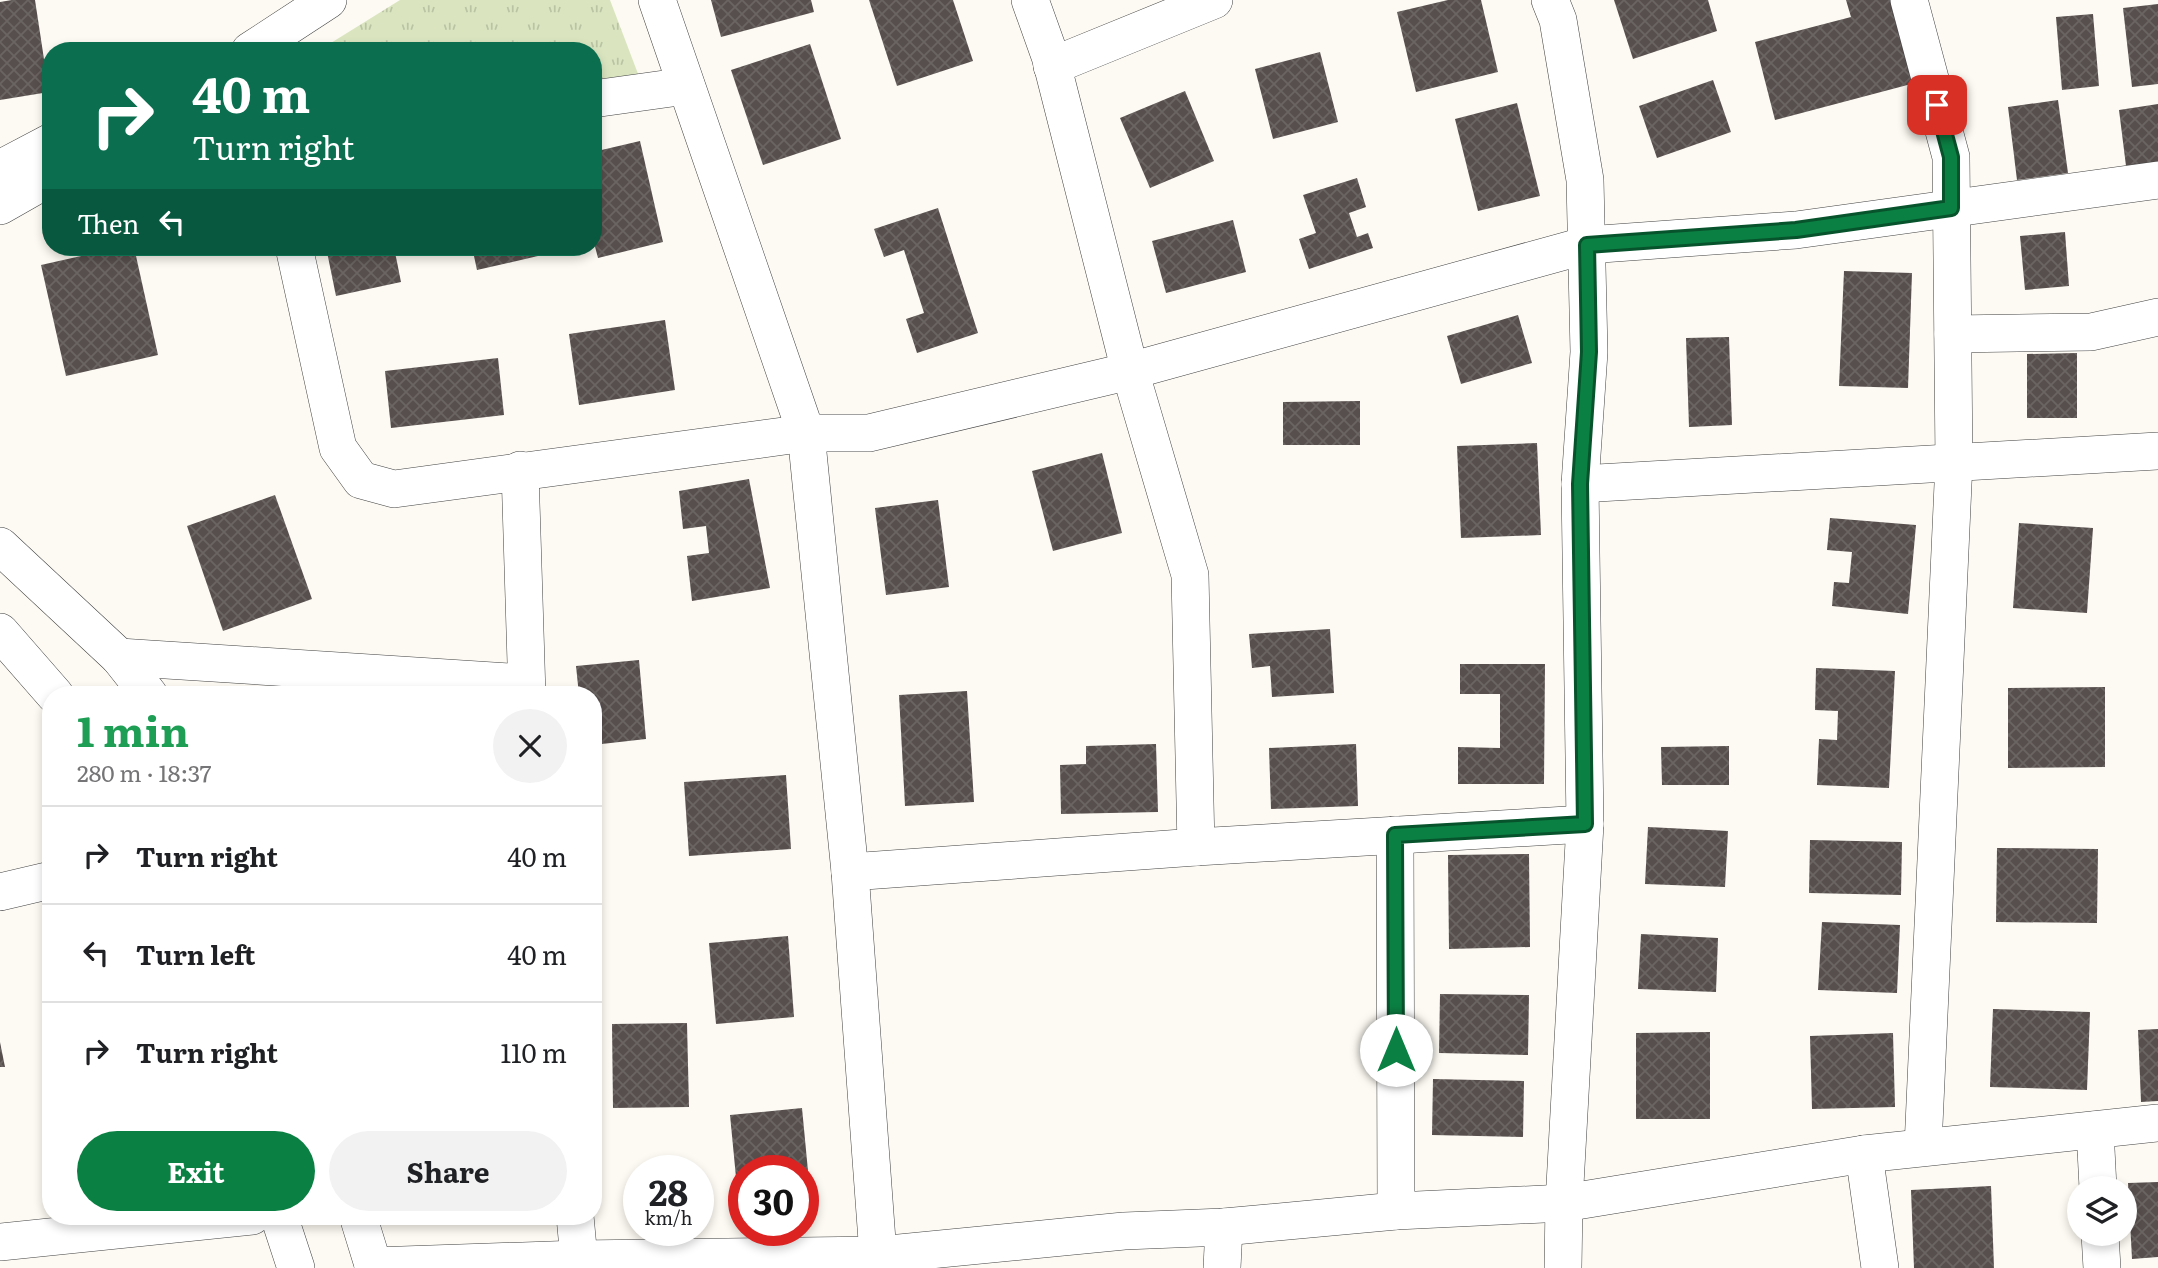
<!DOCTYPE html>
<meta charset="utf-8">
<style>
:root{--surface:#fff;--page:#f2f2f2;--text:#202124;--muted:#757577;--line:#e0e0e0;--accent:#0b8043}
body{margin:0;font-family:Literata,serif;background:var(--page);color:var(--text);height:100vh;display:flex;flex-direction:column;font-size:26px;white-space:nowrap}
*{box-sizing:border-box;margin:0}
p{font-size:23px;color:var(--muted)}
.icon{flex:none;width:38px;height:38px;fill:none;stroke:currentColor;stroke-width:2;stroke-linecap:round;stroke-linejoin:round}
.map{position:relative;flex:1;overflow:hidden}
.side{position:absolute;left:42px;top:686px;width:560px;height:539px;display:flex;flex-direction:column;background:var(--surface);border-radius:28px;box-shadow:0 4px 10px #0003}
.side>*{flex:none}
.top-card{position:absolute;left:42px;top:42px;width:560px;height:214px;border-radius:28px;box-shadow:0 4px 10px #0003;background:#0b6e4f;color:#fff;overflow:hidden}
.controls{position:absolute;left:2067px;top:1176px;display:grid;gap:14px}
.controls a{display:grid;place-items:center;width:70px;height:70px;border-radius:50%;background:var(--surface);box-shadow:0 4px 10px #0003;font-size:35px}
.speed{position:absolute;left:623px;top:1155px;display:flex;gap:14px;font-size:35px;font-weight:700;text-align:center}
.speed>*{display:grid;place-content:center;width:91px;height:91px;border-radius:50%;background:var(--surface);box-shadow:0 4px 10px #0003;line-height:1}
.speed small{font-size:18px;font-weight:400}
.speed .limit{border:10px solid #d22;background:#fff;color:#111}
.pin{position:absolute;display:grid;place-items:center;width:60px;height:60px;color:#fff;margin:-30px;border-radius:14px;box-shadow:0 4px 10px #0006}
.me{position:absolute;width:77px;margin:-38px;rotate:0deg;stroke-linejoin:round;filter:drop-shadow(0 0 5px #0008)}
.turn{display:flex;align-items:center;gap:24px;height:147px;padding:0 35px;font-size:32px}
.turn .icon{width:91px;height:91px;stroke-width:2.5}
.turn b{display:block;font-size:49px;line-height:60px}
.then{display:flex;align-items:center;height:66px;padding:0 35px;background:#0003;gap:14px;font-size:26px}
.round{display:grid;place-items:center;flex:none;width:74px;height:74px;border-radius:37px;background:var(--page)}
.overview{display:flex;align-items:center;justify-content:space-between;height:119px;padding:0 35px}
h1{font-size:42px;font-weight:700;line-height:52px;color:#1e9e55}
.cta{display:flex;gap:14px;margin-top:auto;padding:14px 35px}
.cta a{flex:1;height:80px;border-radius:42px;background:var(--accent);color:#fff;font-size:28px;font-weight:700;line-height:80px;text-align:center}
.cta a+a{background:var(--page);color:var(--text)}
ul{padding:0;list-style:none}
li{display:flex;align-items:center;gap:21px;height:98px;padding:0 35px;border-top:2px solid var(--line)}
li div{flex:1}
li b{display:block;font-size:26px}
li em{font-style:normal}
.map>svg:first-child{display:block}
.grass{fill:url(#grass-tufts)}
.building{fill:url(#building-cross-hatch)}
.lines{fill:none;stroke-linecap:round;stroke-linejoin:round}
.minor-casing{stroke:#424242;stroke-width:38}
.minor{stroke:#fff;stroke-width:37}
.route-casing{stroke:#07532c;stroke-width:18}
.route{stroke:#0b8043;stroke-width:12}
</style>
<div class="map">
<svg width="2158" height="1268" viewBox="0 0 2158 1268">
<defs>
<pattern id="grass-tufts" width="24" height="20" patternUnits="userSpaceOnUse" patternTransform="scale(1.75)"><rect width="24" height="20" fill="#dae5c0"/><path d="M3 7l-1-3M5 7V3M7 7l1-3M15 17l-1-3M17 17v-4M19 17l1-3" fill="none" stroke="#bac3a4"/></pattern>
<pattern id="building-cross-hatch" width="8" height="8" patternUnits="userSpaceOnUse" patternTransform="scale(1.75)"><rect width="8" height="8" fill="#574f4d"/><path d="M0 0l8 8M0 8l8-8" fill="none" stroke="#6a6462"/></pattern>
</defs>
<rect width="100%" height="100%" fill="#fdfaf3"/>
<!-- grass -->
<path class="grass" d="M 400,0 L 610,0 L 640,79 L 593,86 L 593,51 L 318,51 Z"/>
<!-- building -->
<g class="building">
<path d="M 12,0 L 35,0 L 49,92 L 0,100 L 0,2 Z"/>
<path d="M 711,0 L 811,0 L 814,12 L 721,37 Z"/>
<path d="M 869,0 L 953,0 L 973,61 L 897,86 Z"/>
<path d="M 1448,0 L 1481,0 L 1498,72 L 1416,92 L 1397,12 Z"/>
<path d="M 1614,0 L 1708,0 L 1717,31 L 1633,59 Z"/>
<path d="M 1846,0 L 1894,0 L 1915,83 L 1775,120 L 1755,42 L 1851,17 Z"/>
<path d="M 2158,4 L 2158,84 L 2132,87 L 2123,8 Z"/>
<path d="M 2093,14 L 2099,86 L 2062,90 L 2056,17 Z"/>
<path d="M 810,44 L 841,139 L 763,165 L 731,70 Z"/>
<path d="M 1320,52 L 1338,122 L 1273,139 L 1255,69 Z"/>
<path d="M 1713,80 L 1731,132 L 1657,158 L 1639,106 Z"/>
<path d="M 1185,91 L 1214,161 L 1150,188 L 1120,118 Z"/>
<path d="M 2058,100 L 2068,173 L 2017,180 L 2008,107 Z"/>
<path d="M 1517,103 L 1540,196 L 1478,211 L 1455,119 Z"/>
<path d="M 2158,104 L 2158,170 L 2127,174 L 2119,110 Z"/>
<path d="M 640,141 L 663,242 L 598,258 L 593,239 L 593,152 Z"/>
<path d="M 1357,178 L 1366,207 L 1349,213 L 1357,237 L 1368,233 L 1373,248 L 1309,269 L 1299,239 L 1316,233 L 1303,195 Z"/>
<path d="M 938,208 L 978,333 L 917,353 L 906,319 L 924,313 L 904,250 L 884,257 L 874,229 Z"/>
<path d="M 1233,220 L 1246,272 L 1166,293 L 1152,241 Z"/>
<path d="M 2065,232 L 2069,286 L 2025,290 L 2020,236 Z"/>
<path d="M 121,247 L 134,247 L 158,355 L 66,376 L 41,265 Z"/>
<path d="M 326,247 L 394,247 L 401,282 L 336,296 Z"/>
<path d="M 472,247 L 535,247 L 538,256 L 477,270 Z"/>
<path d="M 1844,271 L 1912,273 L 1908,388 L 1839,386 Z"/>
<path d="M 1518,315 L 1532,363 L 1461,384 L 1447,336 Z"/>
<path d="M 665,320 L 675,390 L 579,405 L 569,334 Z"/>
<path d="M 1729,337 L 1732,425 L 1689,427 L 1686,338 Z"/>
<path d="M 2077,353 L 2077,418 L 2027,418 L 2027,354 Z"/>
<path d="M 498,358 L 504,415 L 391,428 L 385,371 Z"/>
<path d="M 1360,401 L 1360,445 L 1283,445 L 1283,402 Z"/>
<path d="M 1537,443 L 1541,535 L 1461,538 L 1457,446 Z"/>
<path d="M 1102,453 L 1122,533 L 1053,551 L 1032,471 Z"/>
<path d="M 749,479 L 770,588 L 692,601 L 687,556 L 709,553 L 706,526 L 683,529 L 679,491 Z"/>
<path d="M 275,495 L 312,599 L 223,631 L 187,526 Z"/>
<path d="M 938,500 L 949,587 L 886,595 L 875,508 Z"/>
<path d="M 1830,518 L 1916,525 L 1908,614 L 1832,606 L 1834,582 L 1849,583 L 1852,552 L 1827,550 Z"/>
<path d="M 2019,523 L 2093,528 L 2087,613 L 2013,608 Z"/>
<path d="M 1330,629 L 1334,693 L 1272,697 L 1270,666 L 1252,668 L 1249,634 Z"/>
<path d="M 639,660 L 646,739 L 593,745 L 593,695 L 579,695 L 576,666 Z"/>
<path d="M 1460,664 L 1545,664 L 1544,784 L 1458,784 L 1458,747 L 1500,748 L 1500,694 L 1460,694 Z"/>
<path d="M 1816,668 L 1895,671 L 1889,788 L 1817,785 L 1819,739 L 1837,740 L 1838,711 L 1815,710 Z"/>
<path d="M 2105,687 L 2105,767 L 2008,768 L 2008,688 Z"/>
<path d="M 967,691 L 974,802 L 905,806 L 899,695 Z"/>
<path d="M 1156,744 L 1158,812 L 1061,814 L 1060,765 L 1086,764 L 1086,746 Z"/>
<path d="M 1356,744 L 1358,806 L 1271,809 L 1269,748 Z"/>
<path d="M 1729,746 L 1729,785 L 1662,785 L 1661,747 Z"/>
<path d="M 786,775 L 791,849 L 689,856 L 684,782 Z"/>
<path d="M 1648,827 L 1728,831 L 1725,887 L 1645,884 Z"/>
<path d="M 1810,840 L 1902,842 L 1901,895 L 1809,893 Z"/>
<path d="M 1997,848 L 2098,849 L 2097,923 L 1996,922 Z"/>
<path d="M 1529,854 L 1530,947 L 1449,949 L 1448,855 Z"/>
<path d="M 1822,922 L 1900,925 L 1897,993 L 1818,990 Z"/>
<path d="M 1641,934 L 1718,938 L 1716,992 L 1638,989 Z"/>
<path d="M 788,936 L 794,1017 L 716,1024 L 709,943 Z"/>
<path d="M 1440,994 L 1529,995 L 1528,1055 L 1439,1053 Z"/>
<path d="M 1993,1009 L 2090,1012 L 2087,1090 L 1990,1087 Z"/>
<path d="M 687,1023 L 689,1107 L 613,1108 L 612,1024 Z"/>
<path d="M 2158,1029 L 2158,1101 L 2141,1102 L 2138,1030 Z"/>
<path d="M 1710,1032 L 1710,1119 L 1636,1119 L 1636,1033 Z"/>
<path d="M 1893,1033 L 1895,1107 L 1812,1109 L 1810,1036 Z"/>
<path d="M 0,1042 L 5,1067 L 0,1067 Z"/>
<path d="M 1433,1079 L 1524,1081 L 1523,1137 L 1432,1135 Z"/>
<path d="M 802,1108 L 810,1192 L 803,1192 L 803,1171 L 744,1171 L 744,1197 L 738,1198 L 730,1115 Z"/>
<path d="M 2158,1182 L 2158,1257 L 2132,1259 L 2128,1183 Z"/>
<path d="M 1991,1186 L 1994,1268 L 1914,1268 L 1911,1190 Z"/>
</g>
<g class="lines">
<defs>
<g id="minor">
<path d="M 657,0 L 806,433 L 850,872 L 879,1268"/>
<path d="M 1030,0 L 1050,56 L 1130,371 L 1190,575 L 1196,847"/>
<path d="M 1550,0 L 1558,20 L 1585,180 L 1589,352 L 1580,484 L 1585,824 L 1564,1203 L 1563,1268"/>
<path d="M 1909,0 L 1951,157 L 1954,462 L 1923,1147"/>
<path d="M 250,51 L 328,0"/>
<path d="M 1052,66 L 1214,0"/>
<path d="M 593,99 L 686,86"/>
<path d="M 0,169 L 51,142"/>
<path d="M 0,206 L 51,177"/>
<path d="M 294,247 L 338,448 L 361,480 L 394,489 L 806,433 L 869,433 L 1130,371 L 1587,245 L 1796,230 L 2158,180"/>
<path d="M 1953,334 L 2091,332 L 2158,317"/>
<path d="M 520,470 L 527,695"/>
<path d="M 1580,484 L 2158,451"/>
<path d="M 0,546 L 119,657 L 149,695"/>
<path d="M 0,632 L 55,695"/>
<path d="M 119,657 L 526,683"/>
<path d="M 1395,835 L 1396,1211"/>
<path d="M 850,872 L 1196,847 L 1585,824"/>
<path d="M 0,892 L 51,880"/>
<path d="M 2095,1130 L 2098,1188"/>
<path d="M 1864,1154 L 1880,1268"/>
<path d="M 279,1216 L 296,1268"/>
<path d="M 358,1216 L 374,1268"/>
<path d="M 575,1216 L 579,1259"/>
<path d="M 2100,1234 L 2102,1268"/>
<path d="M 0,1242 L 252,1216"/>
<path d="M 373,1266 L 579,1259 L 879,1255 L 1124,1231 L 1224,1227 L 1396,1211 L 1564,1203 L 1864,1154 L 2158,1123"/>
<path d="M 1222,1268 L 1224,1227"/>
</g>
</defs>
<!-- minor casing -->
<use href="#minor" class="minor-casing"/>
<!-- minor -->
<use href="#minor" class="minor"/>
</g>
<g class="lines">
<defs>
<path id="route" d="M 1396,1050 L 1395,835 L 1585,824 L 1580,484 L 1589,352 L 1587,245 L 1796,230 L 1951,208 L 1951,157 L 1937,105"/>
</defs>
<!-- route casing -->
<use href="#route" class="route-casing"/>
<!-- route -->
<use href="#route" class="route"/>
</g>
</svg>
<div class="controls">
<a><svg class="icon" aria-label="layers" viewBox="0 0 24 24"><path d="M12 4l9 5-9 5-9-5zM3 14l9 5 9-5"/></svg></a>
</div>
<div class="speed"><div>28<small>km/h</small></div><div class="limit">30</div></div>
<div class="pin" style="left:1937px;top:105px;background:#d93025"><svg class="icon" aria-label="arrive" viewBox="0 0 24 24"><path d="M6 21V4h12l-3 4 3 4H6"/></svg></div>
<svg class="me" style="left:1396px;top:1050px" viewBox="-20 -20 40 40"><circle r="19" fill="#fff"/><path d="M0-13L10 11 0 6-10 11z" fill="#0b8043"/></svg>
<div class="top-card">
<div class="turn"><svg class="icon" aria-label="right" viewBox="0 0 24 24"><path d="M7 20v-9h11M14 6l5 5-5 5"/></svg><div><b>40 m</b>Turn right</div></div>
<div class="then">Then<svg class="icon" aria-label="left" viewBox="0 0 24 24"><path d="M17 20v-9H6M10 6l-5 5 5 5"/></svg></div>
</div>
<section class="side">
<div class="overview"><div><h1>1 min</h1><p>280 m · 18:37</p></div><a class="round"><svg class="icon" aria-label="close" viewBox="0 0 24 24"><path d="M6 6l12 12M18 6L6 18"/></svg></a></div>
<ul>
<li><svg class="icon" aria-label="right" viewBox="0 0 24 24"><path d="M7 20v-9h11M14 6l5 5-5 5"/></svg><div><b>Turn right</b></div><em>40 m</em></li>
<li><svg class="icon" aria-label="left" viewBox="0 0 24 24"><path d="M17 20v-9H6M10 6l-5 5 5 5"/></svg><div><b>Turn left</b></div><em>40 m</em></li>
<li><svg class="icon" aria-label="right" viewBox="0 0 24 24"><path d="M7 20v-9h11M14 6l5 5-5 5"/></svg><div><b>Turn right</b></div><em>110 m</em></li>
</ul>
<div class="cta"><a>Exit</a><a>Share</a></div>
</section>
</div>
